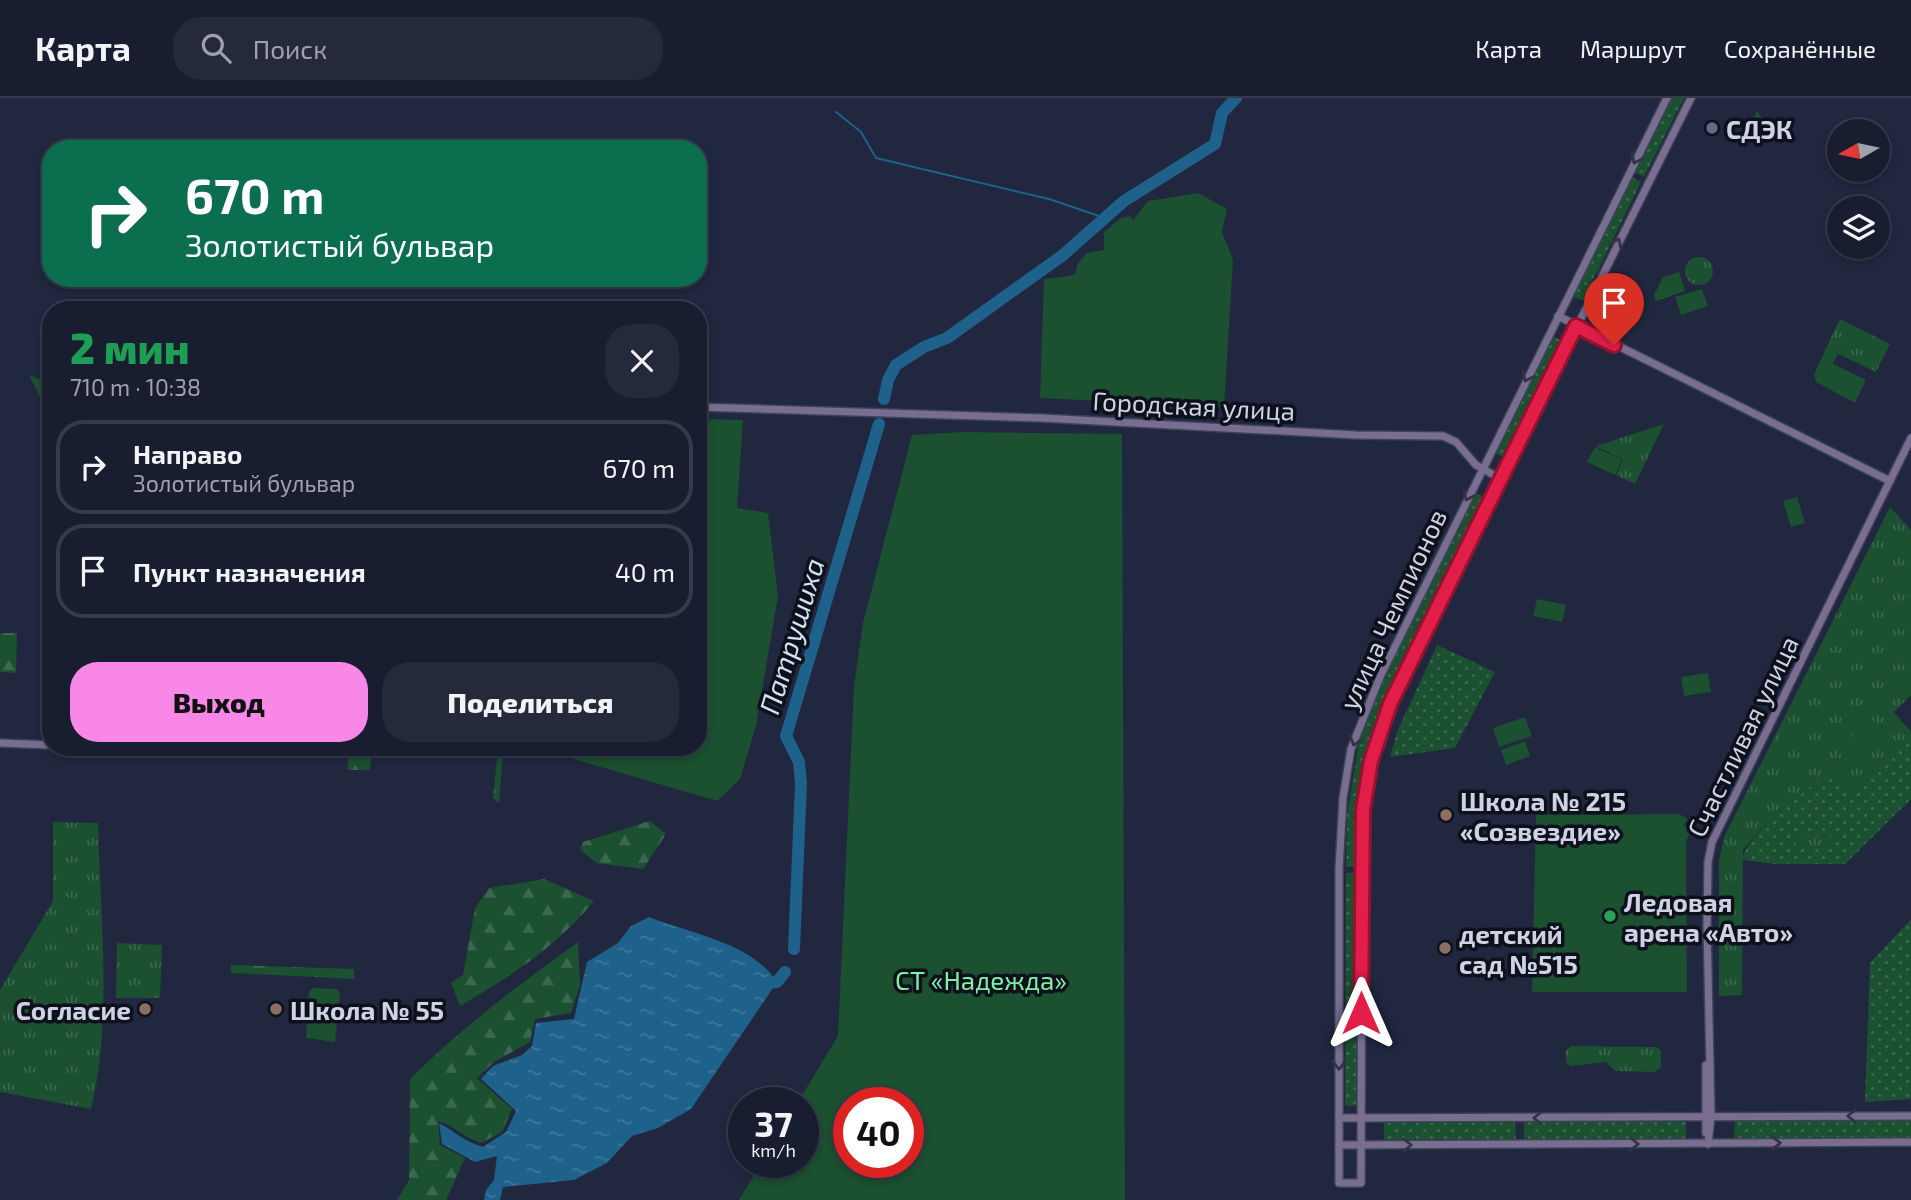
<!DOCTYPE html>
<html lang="ru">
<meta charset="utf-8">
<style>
:root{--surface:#181d2f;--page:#252a3b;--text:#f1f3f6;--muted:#9fa2aa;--line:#363b4b;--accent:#f987e8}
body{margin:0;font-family:"Exo 2",sans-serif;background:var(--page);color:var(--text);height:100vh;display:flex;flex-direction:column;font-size:26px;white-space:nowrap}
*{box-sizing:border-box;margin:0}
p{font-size:23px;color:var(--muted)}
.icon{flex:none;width:38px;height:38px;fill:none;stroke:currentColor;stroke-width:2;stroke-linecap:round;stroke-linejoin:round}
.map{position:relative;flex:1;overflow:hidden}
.side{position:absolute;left:42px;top:203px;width:665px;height:455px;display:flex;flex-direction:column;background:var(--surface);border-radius:28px;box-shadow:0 4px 10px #0003,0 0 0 2px var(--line)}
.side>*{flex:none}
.hud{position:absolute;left:42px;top:42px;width:665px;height:147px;border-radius:28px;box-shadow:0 4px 10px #0003,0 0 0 2px var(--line);background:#0b6e4f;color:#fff;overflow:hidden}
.needle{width:46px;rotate:261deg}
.fabs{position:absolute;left:1827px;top:21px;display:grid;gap:14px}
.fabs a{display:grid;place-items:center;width:63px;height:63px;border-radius:50%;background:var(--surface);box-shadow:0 4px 10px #0003,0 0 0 2px var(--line);font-size:35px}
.speed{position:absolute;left:728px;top:989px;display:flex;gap:14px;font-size:35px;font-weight:700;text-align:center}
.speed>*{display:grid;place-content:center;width:91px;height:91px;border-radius:50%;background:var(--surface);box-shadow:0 4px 10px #0003,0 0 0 2px var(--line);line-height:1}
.speed small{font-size:18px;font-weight:400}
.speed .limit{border:10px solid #d22;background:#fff;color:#111}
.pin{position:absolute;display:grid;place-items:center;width:60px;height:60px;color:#fff;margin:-72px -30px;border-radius:50% 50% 50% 0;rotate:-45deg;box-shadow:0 0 7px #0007}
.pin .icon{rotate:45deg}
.me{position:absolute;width:77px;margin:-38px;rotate:0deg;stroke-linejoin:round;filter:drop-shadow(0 0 5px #0008)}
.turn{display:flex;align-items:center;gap:24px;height:147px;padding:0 28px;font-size:32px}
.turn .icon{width:91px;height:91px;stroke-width:2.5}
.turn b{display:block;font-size:49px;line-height:60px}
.round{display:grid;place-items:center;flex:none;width:74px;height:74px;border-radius:28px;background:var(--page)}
.head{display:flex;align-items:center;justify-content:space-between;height:119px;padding:0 28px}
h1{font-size:42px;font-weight:800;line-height:52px;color:#1e9e55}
.button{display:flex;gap:14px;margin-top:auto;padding:14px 28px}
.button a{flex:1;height:80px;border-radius:28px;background:var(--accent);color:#111;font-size:28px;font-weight:800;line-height:80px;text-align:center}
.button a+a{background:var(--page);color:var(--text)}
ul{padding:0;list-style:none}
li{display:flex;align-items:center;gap:21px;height:94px;margin:0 14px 10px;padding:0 14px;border:4px solid var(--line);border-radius:28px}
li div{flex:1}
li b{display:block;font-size:26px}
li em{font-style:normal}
header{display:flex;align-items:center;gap:42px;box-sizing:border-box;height:98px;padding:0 35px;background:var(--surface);border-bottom:2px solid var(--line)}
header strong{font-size:33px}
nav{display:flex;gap:38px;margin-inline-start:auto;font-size:24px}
.search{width:490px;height:63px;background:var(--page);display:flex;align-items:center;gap:18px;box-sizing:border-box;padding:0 24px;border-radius:28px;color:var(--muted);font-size:26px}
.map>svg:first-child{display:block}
.grass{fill:url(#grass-dots)}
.forest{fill:url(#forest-firs)}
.park{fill:url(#park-tufts)}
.garden{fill:#1b5030;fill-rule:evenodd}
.water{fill:url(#water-ripples)}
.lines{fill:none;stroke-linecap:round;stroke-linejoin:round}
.stream{stroke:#1e618a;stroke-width:2}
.river{stroke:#1e618a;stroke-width:12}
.minor-casing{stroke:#3c4359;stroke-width:10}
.minor{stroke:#7a6e90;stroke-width:7}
.oneway{stroke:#343245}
.route-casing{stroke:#92132f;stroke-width:18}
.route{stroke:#e11d48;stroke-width:12}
.service-dot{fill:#5c6f8a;stroke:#0e111c;stroke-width:2.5}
.education-dot{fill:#8d6e63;stroke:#0e111c;stroke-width:2.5}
.leisure-dot{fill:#2e9e5b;stroke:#0e111c;stroke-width:2.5}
.labels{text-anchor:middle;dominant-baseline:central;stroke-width:7;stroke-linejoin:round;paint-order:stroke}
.poi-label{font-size:26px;font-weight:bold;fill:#cdd3e3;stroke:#0e111c;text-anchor:start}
.street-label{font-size:26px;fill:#cdd3e3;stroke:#0e111c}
.park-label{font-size:26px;fill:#7ef0a7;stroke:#0e111c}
.water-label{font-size:28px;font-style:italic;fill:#cfe3f2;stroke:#0e111c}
</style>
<header>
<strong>Карта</strong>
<div class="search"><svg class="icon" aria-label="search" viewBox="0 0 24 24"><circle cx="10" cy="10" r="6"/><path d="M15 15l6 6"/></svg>Поиск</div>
<nav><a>Карта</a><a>Маршрут</a><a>Сохранённые</a></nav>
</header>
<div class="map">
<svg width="1911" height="1102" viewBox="0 0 1911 1102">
<defs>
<pattern id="grass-dots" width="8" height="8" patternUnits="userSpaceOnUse" patternTransform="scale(1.75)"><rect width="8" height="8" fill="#1b5030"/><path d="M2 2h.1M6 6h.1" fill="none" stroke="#3b684e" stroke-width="1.8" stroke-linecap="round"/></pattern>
<pattern id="forest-firs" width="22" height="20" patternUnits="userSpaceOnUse" patternTransform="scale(1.75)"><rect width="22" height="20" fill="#1b5030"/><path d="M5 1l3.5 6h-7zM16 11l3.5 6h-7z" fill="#3b684e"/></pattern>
<pattern id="park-tufts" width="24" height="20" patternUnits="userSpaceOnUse" patternTransform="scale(1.75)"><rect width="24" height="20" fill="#1b5030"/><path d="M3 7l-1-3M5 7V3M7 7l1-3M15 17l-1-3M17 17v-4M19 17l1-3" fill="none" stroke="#3b684e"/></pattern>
<pattern id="water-ripples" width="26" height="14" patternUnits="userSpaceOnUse" patternTransform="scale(1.75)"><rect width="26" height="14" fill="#1e618a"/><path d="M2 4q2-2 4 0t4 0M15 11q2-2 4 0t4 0" fill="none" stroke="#3e779a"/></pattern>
</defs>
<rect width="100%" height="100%" fill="#20273f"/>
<!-- grass -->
<g class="grass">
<path d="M 1672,0 L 1684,0 L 1644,79 L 1634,74 Z"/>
<path d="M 1631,79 L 1641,84 L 1583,203 L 1572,198 Z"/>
<path d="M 1552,238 L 1563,243 L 1505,359 L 1494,355 Z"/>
<path d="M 1474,394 L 1485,399 L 1386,602 L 1371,642 L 1357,719 L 1357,769 L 1346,769 L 1347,718 L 1359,643 L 1376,598 Z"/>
<path d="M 1437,547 L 1495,574 L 1455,650 L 1390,659 L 1397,634 Z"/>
<path d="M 1911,634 L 1911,701 L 1845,766 L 1774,766 L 1743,762 C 1743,737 1810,690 1831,671 L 1850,692 Z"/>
<path d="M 1357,774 L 1357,1008 L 1345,1008 L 1346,775 Z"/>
<path d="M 1911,821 L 1911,1001 L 1865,1004 L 1870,865 Z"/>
<path d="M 1911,1022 L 1911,1040 L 1734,1041 L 1735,1023 Z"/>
<path d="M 1515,1024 L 1516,1041 L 1384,1042 L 1384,1025 Z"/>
<path d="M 1524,1024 L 1686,1024 L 1686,1041 L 1524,1042 Z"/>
</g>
<!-- forest -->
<g class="forest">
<path d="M 29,277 L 51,286 L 51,321 Z"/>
<path d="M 0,535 L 17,535 L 16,575 L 0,574 Z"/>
<path d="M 350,649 L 389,649 L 389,660 L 371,659 L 370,672 L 347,672 Z"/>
<path d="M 498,651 L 503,652 L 499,705 L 493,700 Z"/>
<path d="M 650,723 L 666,736 L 643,771 L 597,765 L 580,752 L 583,744 Z"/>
<path d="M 544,781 L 594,803 C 557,848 510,879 460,908 L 451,885 L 463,877 L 475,810 L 489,790 Z"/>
<path d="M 578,844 L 580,887 L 571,915 L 535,921 L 530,944 L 494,964 L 477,980 L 512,1011 L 502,1034 L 481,1045 C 465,1040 454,1028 438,1023 L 440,1047 L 465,1060 L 446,1102 L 397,1102 L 409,1082 L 410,981 C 462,929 519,887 578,844 Z"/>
<path d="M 231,867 L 354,871 L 354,881 L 231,875 Z"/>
</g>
<!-- park -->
<g class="park">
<path d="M 1757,13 L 1767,28 L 1745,48 L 1742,43 Z"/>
<circle cx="1699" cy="173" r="14"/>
<path d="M 1679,174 L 1685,193 L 1656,203 L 1654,197 L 1663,179 Z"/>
<path d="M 1840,221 L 1890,246 L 1876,274 L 1826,250 Z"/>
<path d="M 1664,326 L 1635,386 L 1616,377 L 1623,362 L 1596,348 Z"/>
<path d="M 1890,409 L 1911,432 L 1911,597 L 1894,614 L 1911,634 L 1850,693 L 1830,672 L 1760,732 L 1743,752 L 1742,897 L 1719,898 L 1719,763 L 1724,739 Z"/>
<path d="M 53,724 L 98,725 C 100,817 113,921 91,1011 L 0,994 L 0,892 L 53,803 Z"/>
<rect x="1796" y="738" width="37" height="13"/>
<path d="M 117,845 L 162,847 L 160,900 L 116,900 Z"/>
<path d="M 1571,948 L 1657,949 L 1661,953 L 1661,969 L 1655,974 L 1615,973 L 1606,964 L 1570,968 L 1566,964 L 1566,952 Z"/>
</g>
<!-- garden -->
<g class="garden">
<path d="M 1198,95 L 1227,111 L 1222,134 L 1233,162 L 1224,309 L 1040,300 L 1044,181 L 1075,177 L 1078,165 L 1087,155 L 1104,152 L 1104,134 L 1121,120 L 1130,118 L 1133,122 L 1148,103 Z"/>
<path d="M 1702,191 L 1708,208 L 1681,217 L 1675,199 Z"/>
<path d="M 1826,250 L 1838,255 L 1833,266 L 1866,282 L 1855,305 L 1816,284 L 1814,277 Z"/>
<path d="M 698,321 L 743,322 L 737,410 L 768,415 L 778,498 L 756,628 L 740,681 L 717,703 L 533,649 L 698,649 Z"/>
<path d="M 962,334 L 1122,336 L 1125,1102 L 739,1102 L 762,1064 L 803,1064 L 803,1004 L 798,1004 L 838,938 L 854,588 L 863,525 L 912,337 ZM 849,1004 L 908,1004 L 908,1064 L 849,1064 Z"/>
<path d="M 1595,349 L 1622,362 L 1615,377 L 1587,364 Z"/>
<path d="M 1797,399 L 1805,425 L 1791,429 L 1783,403 Z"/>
<path d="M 1537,501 L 1566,507 L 1562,524 L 1533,518 Z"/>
<path d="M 1708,575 L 1711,594 L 1684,598 L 1681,579 Z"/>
<path d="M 1525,619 L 1532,638 L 1499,649 L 1493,630 Z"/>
<path d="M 1872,621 L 1888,640 L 1854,671 L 1837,651 Z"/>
<path d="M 1525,643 L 1530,658 L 1506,667 L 1501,652 Z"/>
<path d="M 1679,716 L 1688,721 L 1684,727 L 1692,731 L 1686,743 L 1687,894 L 1532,894 L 1536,717 Z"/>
<path d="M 313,890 L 337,891 L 340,896 L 335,944 L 306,940 L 309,894 Z"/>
</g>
<!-- water -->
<path class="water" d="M 649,819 C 691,836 751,844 777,884 L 691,1011 L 658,1030 L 632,1038 L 607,1065 L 574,1082 L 503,1089 L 500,1102 L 484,1102 L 486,1092 L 494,1082 L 497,1058 L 475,1064 L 442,1046 L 439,1025 C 456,1034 463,1043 483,1049 L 506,1034 L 516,1013 L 481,981 L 493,968 L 522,957 L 532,948 L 536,925 L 574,921 L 587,864 L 618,845 L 631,828 Z"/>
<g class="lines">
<!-- stream -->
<path class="stream" d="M 836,14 L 861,34 L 876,60 L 1049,101 L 1105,120"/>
<!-- river -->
<g class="river">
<path d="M 884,301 L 888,282 L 896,267 L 924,249 L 947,240 L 1063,157 L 1124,103 L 1215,46 L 1222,15 L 1236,0"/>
<path d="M 794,851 L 801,686 L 799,664 L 786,638 L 879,326"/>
<path d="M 760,886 L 777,884 L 785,874"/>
</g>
<defs>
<g id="minor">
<path d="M 1667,0 L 1380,579 L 1351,651 L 1343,700 L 1339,771 L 1339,1085 L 1361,1085 L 1362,729 C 1365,671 1384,620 1408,568 L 1691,0"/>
<path d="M 1558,218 L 1890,383"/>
<path d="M 698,309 L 1042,320 L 1356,337 L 1443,338 L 1456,344 L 1476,367 L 1501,381"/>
<path d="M 0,645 L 51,647"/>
<path d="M 156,649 L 273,649"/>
<path d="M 1706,967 L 1706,1035"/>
<path d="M 1339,1020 L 1911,1018"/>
<path d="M 1708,1046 L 1711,1018 L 1707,827 L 1708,764 L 1712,744 L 1911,340"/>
<path d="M 1339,1047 L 1911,1044"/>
</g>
</defs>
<!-- minor casing -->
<use href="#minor" class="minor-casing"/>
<!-- minor -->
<use href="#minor" class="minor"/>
</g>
<!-- one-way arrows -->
<defs><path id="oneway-chevron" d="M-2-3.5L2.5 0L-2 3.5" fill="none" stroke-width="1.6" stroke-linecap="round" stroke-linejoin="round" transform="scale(1.75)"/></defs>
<g class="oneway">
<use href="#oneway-chevron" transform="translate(1636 61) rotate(116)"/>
<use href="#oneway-chevron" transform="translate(1617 145) rotate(-64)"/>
<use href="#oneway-chevron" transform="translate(1527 279) rotate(116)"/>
<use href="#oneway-chevron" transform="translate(1468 398) rotate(116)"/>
<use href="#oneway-chevron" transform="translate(1355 643) rotate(108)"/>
<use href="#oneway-chevron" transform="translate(1339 967) rotate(90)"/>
<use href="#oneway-chevron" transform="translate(1852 1018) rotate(-180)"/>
<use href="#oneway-chevron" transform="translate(1538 1020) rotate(180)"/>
<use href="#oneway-chevron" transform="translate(1776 1045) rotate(-1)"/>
<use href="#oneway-chevron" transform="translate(1634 1046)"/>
<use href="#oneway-chevron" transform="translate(1407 1047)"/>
</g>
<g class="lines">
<defs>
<path id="route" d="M 1361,915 L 1363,712 L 1371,663 L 1390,606 L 1576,228 L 1614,247"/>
</defs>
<!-- route casing -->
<use href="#route" class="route-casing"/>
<!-- route -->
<use href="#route" class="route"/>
</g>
<!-- markers -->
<circle class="service-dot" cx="1712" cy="30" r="7"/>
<g class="education-dot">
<circle cx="1446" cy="717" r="7"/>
<circle cx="1445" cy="850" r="7"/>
<circle cx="145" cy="911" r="7"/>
<circle cx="276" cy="911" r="7"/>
</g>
<circle class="leisure-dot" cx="1610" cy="818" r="7"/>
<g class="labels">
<!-- poi labels -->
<g class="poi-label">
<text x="1726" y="30">СДЭК</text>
<text x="1460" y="702">Школа № 215<tspan x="1460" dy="30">«Созвездие»</tspan></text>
<text x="1624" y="803">Ледовая<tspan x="1624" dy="30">арена «Авто»</tspan></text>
<text x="1459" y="835">детский<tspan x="1459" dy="30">сад №515</tspan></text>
<text x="131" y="911" text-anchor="end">Согласие</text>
<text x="290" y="911">Школа № 55</text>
</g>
<!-- street labels -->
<g class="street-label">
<text transform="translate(1194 307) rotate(3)">Городская улица</text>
<text transform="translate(1392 511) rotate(-65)">улица Чемпионов</text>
<text transform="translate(1742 638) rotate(-64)">Счастливая улица</text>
</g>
<!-- park labels -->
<g class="park-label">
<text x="981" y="881">СТ «Надежда»</text>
</g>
<!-- water labels -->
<g class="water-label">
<text transform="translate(791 538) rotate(-73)">Патрушиха</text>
</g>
</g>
</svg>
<div class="fabs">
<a><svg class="needle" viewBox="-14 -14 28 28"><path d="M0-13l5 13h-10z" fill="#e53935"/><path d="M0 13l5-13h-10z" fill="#9fa2aa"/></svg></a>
<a><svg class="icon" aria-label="layers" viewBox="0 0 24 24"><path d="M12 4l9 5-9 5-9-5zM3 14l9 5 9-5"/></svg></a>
</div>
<div class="speed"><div>37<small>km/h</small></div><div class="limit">40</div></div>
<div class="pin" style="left:1614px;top:247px;background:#d93025"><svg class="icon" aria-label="arrive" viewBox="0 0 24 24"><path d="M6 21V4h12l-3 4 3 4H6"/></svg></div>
<svg class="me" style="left:1361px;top:915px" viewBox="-20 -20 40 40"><path d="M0-17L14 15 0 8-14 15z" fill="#e11d48" stroke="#fff" stroke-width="4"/></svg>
<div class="hud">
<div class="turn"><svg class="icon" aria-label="right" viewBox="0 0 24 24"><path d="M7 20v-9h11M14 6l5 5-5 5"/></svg><div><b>670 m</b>Золотистый бульвар</div></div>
</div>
<section class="side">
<div class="head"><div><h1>2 мин</h1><p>710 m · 10:38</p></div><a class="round"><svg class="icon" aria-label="close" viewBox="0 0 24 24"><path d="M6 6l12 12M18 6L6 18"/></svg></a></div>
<ul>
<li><svg class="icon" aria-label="right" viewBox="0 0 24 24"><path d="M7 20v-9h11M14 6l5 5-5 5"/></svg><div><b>Направо</b><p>Золотистый бульвар</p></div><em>670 m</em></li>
<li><svg class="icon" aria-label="arrive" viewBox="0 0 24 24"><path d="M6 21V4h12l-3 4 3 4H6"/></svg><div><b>Пункт назначения</b></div><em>40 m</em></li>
</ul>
<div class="button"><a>Выход</a><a>Поделиться</a></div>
</section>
</div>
